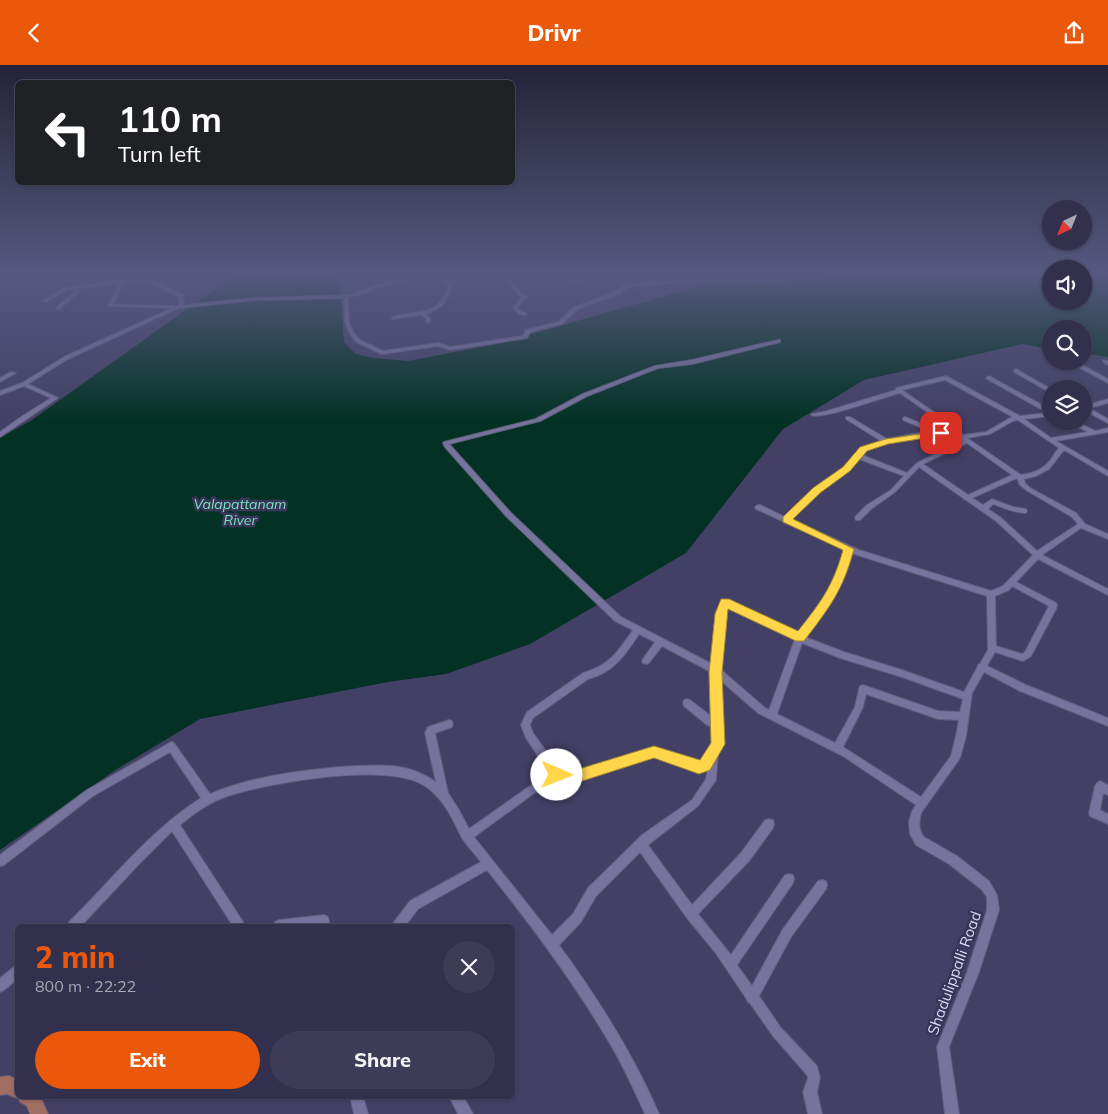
<!DOCTYPE html>
<meta charset="utf-8">
<style>
:root{--surface:#32304c;--page:#3d3c56;--text:#f1f3f6;--muted:#a8a9b5;--line:#4d4b64;--accent:#ea580c}
body{margin:0;font-family:Mulish,sans-serif;background:var(--page);color:var(--text);height:100vh;display:flex;flex-direction:column;font-size:19px;white-space:nowrap}
*{box-sizing:border-box;margin:0}
p{font-size:16px;color:var(--muted)}
.icon{flex:none;width:28px;height:28px;fill:none;stroke:currentColor;stroke-width:2;stroke-linecap:round;stroke-linejoin:round}
.map{position:relative;flex:1;overflow:hidden}
.details{position:absolute;left:15px;top:859px;width:500px;height:175px;display:flex;flex-direction:column;background:var(--surface);border-radius:8px;box-shadow:0 1px 4px #0004,0 0 0 1px var(--line)}
.details>*{flex:none}
.guide{position:absolute;left:15px;top:15px;width:500px;height:105px;border-radius:8px;box-shadow:0 1px 4px #0004,0 0 0 1px var(--line);background:#202124;color:#fff;overflow:hidden}
.needle{width:32px;rotate:223deg}
.tools{position:absolute;left:1042px;top:135px;display:grid;gap:10px}
.tools a{display:grid;place-items:center;width:50px;height:50px;border-radius:50%;background:var(--surface);box-shadow:0 1px 4px #0004,0 0 0 1px var(--line);font-size:25px}
.pin{position:absolute;display:grid;place-items:center;width:42px;height:42px;color:#fff;margin:-21px;border-radius:10px;box-shadow:0 2px 8px #0006}
.me{position:absolute;width:55px;margin:-28px;rotate:91deg;stroke-linejoin:round;filter:drop-shadow(0 0 4px #0008)}
.turn{display:flex;align-items:center;gap:18px;height:105px;padding:0 20px;font-size:22px}
.turn .icon{width:65px;height:65px;stroke-width:2.5}
.turn b{display:block;font-size:35px;line-height:42px}
.round{display:grid;place-items:center;flex:none;width:52px;height:52px;border-radius:26px;background:var(--page)}
.headline{display:flex;align-items:center;justify-content:space-between;height:85px;padding:0 20px}
h1{font-size:30px;font-weight:800;line-height:38px;color:var(--accent)}
.action{display:flex;gap:10px;margin-top:auto;padding:10px 20px}
.action a{flex:1;height:58px;border-radius:30px;background:var(--accent);color:#fff;font-size:20px;font-weight:800;line-height:58px;text-align:center}
.action a+a{background:var(--page);color:var(--text)}
header{display:flex;justify-content:space-between;align-items:center;height:65px;padding:0 20px;background:var(--accent);color:#fff;font-size:22px;font-weight:800}
.map>svg:first-child{display:block}
.water{fill:#033224}
.lines{fill:none;stroke-linecap:round;stroke-linejoin:round}
.stream{stroke:#033224;stroke-width:1}
.minor-casing{stroke:#5f5d7c;stroke-width:2}
.major-casing{stroke:#5f5d7c;stroke-width:2}
.minor{fill:#76739d;fill-rule:evenodd}
.major{fill:#a26d62;fill-rule:evenodd}
.route{fill:#ffd54a;stroke:#a68a30}
.labels{text-anchor:middle;dominant-baseline:central;stroke-width:5;stroke-linejoin:round;paint-order:stroke}
.water-label{font-size:14px;font-style:italic;fill:#73e6bc;stroke:#39355a}
.near-street-label{font-size:15px;fill:#dcdcf3;stroke:#39355a}
</style>
<header><svg class="icon" aria-label="back" viewBox="0 0 24 24"><path d="M15 5l-7 7 7 7"/></svg>Drivr<svg class="icon" aria-label="share" viewBox="0 0 24 24"><path d="M12 15V3M7 8l5-5 5 5M5 13v7h14v-7"/></svg></header>
<div class="map">
<svg width="1108" height="1049" viewBox="0 0 1108 1049">
<rect width="100%" height="100%" fill="#434065"/>
<!-- water -->
<path class="water" d="M 243,208 L 339,208 L 344,277 L 356,289 L 374,293 L 408,296 L 497,279 L 710,218 L 781,218 L 871,208 L 1051,208 L 1051,236 L 1084,236 L 1084,208 L 1108,208 L 1108,292 L 1084,288 L 1084,264 L 1051,264 L 1051,284 L 1022,279 L 864,315 L 783,364 L 686,488 L 530,579 L 446,609 L 388,617 L 200,654 L 117,704 L 0,785 L 0,373 L 32,355 L 229,214 Z"/>
<g class="lines">
<!-- stream -->
<path class="stream" d="M 644,208 L 645,215 L 633,218 L 631,225 L 649,238"/>
<defs>
<g id="minor">
<path d="M 0,208 L 7,208 L 0,210 Z"/>
<path d="M 80,208 L 91,208 L 59,212 L 57,211 Z"/>
<path d="M 116,208 L 120,208 L 122,213 L 144,211 L 153,208 L 158,208 L 147,213 L 183,230 L 184,238 L 182,240 L 257,233 L 351,230 L 377,220 L 424,208 L 454,208 L 452,209 L 444,209 L 452,221 C 448,236 441,245 425,249 L 430,253 L 430,257 L 428,258 L 426,257 L 426,253 L 421,250 L 393,254 L 391,253 C 415,242 437,256 448,221 L 440,210 C 420,210 398,216 378,222 C 369,226 358,232 348,232 L 349,257 L 353,267 L 360,275 L 383,286 L 438,278 L 450,282 L 523,271 L 526,265 L 558,257 L 574,242 L 618,226 L 621,222 L 630,220 L 632,221 L 624,224 L 621,228 L 578,244 L 562,259 L 530,267 L 527,273 L 450,285 L 438,281 L 382,289 L 356,277 L 349,267 L 345,257 L 344,233 L 257,235 L 179,243 L 68,294 L 28,319 L 58,333 L 0,372 L 0,367 L 21,352 L 51,333 L 24,321 L 0,330 L 0,326 L 22,318 L 64,292 L 172,243 L 108,241 L 108,240 L 120,218 L 80,223 L 78,229 L 59,244 L 57,244 L 57,242 L 74,227 L 76,224 L 66,225 L 46,237 L 42,236 L 64,223 L 120,215 ZM 139,214 L 141,215 L 144,214 L 179,232 L 180,238 L 177,241 L 113,239 L 124,217 L 127,216 L 126,215 Z"/>
<path d="M 516,208 L 521,208 L 509,213 L 519,226 L 527,232 L 517,243 L 519,245 L 526,248 L 526,250 C 520,251 516,247 513,243 L 522,232 L 517,228 L 505,213 Z"/>
<path d="M 545,208 L 550,208 L 580,217 L 577,218 Z"/>
<path d="M 821,208 L 827,208 L 812,212 L 769,215 L 763,218 L 709,215 L 635,221 L 633,220 L 635,219 L 709,213 L 762,216 L 768,213 L 812,210 Z"/>
<path d="M 778,275 L 780,275 L 780,277 L 692,299 L 658,303 L 587,331 L 540,356 L 449,379 L 511,448 L 621,552 L 712,599 L 717,549 L 722,535 L 728,535 L 799,569 C 819,543 836,517 845,485 L 756,444 L 755,442 L 758,440 L 760,440 L 785,452 L 814,424 L 845,403 L 862,383 L 881,376 L 846,354 L 846,352 L 850,352 L 887,374 L 919,368 L 934,368 L 903,355 L 903,353 L 905,352 L 943,367 L 957,369 L 953,365 L 900,328 C 884,332 822,355 811,350 L 812,349 L 827,346 L 896,325 L 896,323 L 946,311 L 1020,351 L 1048,348 L 987,314 L 986,313 L 989,311 L 1051,345 L 1051,351 L 1024,354 L 1051,373 L 1088,367 L 1067,356 L 1075,356 L 1095,366 L 1108,363 L 1108,367 L 1056,376 L 1108,406 L 1108,411 L 1064,385 L 1049,404 L 1036,411 L 1024,414 L 1025,418 L 1030,423 L 1076,448 L 1085,459 L 1108,469 L 1108,474 L 1081,463 L 1042,490 L 1108,524 L 1108,530 L 1038,494 L 1016,517 L 1056,538 L 1057,540 L 1056,544 L 1031,591 L 1023,596 L 995,587 L 987,601 L 1026,620 L 1108,653 L 1108,661 L 1020,626 L 984,607 L 972,628 L 966,671 L 960,693 L 921,748 C 919,757 918,765 924,772 L 957,791 L 989,816 L 997,830 L 999,845 L 979,907 L 949,982 L 959,1049 L 945,1049 L 937,982 L 967,907 L 987,845 L 987,832 L 981,824 L 949,799 L 916,780 L 910,769 L 909,757 L 912,746 L 916,740 L 843,691 L 758,648 L 719,614 L 723,679 L 718,687 L 716,715 L 698,741 L 648,780 L 692,840 L 741,788 L 765,755 L 769,754 L 773,755 L 774,759 L 773,763 L 749,796 L 698,849 L 731,890 L 785,810 L 789,809 L 793,810 L 794,814 L 793,818 L 737,900 L 752,921 L 783,864 L 818,816 L 822,815 L 826,816 L 827,820 L 826,824 L 791,872 L 759,931 L 781,963 L 817,1001 L 820,1013 L 817,1027 L 822,1049 L 808,1049 L 803,1027 L 808,1013 L 807,1010 L 773,971 L 750,938 L 748,937 L 746,933 L 715,887 L 687,853 L 640,787 L 596,831 L 581,857 L 559,880 C 597,932 633,988 659,1049 L 645,1049 C 634,1025 623,1000 609,977 C 573,916 531,860 487,805 L 418,844 L 405,861 L 393,861 L 394,857 L 410,836 L 481,797 C 475,789 467,781 462,773 C 452,753 444,734 425,721 C 388,696 266,718 225,732 C 208,738 193,749 180,760 L 243,857 L 244,861 L 233,861 L 172,766 L 140,798 L 81,861 L 68,861 L 69,857 C 113,814 149,766 201,733 L 170,687 L 93,731 L 4,800 L 0,801 L 0,790 L 87,725 L 171,677 L 174,678 L 210,729 C 250,712 296,706 339,702 C 359,701 380,699 400,702 C 413,704 426,710 436,717 L 425,668 L 428,662 L 449,655 L 452,656 L 453,659 L 452,662 L 435,668 L 448,728 L 459,745 L 469,764 L 527,723 L 550,709 L 526,673 L 521,660 L 527,647 L 583,608 C 610,600 617,588 633,565 L 615,556 L 507,452 L 445,382 L 443,378 L 444,377 L 536,354 L 583,329 L 655,301 L 692,295 ZM 945,315 L 1013,352 L 1010,353 L 986,367 L 963,370 L 957,363 L 902,325 ZM 1018,355 L 1059,383 C 1055,387 1053,392 1050,396 C 1043,404 1032,409 1021,410 L 967,373 L 990,369 L 1013,356 ZM 941,371 L 960,374 L 963,376 L 917,398 L 907,408 L 862,390 C 875,375 921,372 941,371 ZM 967,378 L 1012,410 L 968,430 L 923,399 ZM 859,394 L 904,411 L 891,425 L 867,440 L 856,451 L 855,453 L 856,455 L 860,455 L 871,444 L 895,427 L 919,402 L 963,433 L 964,434 L 966,435 L 996,456 L 1033,490 L 1003,521 L 991,526 L 859,485 L 791,454 L 818,426 L 849,405 ZM 1017,413 L 1020,420 L 1026,425 L 1072,452 L 1078,459 L 1037,486 L 1000,452 L 988,444 L 993,439 C 1004,443 1015,448 1026,448 L 1027,446 L 1026,444 L 1013,442 L 992,434 L 983,440 L 972,433 ZM 851,488 L 987,531 L 988,585 L 980,599 L 978,600 L 977,603 L 964,627 L 902,605 L 844,587 L 805,572 C 825,546 843,519 851,488 ZM 1012,521 L 1049,541 L 1025,587 L 1022,589 L 996,581 L 995,531 L 1009,525 ZM 727,541 L 795,574 L 769,645 L 764,642 L 720,604 L 725,549 ZM 639,569 L 655,577 L 643,594 L 642,596 L 643,598 L 646,599 L 649,598 L 662,581 L 711,607 L 712,652 L 690,635 L 687,634 L 684,635 L 683,638 L 684,641 L 707,660 L 710,661 L 713,660 L 713,678 L 702,697 L 699,698 L 654,683 L 579,706 L 560,706 L 533,668 L 530,660 L 533,653 L 588,614 C 613,608 626,589 639,569 ZM 802,578 L 840,593 L 902,612 L 963,634 L 960,647 L 938,646 L 863,620 L 860,621 L 859,624 L 855,642 L 835,678 L 777,649 ZM 866,629 L 938,654 L 959,655 L 956,671 L 951,691 L 921,732 L 843,682 L 863,642 ZM 654,691 L 699,707 L 708,703 L 706,714 L 692,735 L 642,770 L 588,823 L 573,849 L 552,870 L 474,772 L 533,729 L 558,715 L 579,716 Z"/>
<path d="M 1103,295 L 1108,296 L 1108,300 L 1103,297 Z"/>
<path d="M 1071,296 L 1075,296 L 1108,314 L 1108,318 L 1071,298 Z"/>
<path d="M 1016,304 L 1051,324 L 1051,328 L 1014,307 L 1014,305 Z"/>
<path d="M 11,307 L 16,308 L 0,317 L 0,313 Z"/>
<path d="M 1108,334 L 1108,338 L 1089,343 L 1108,354 L 1108,358 L 1084,345 L 1084,341 Z"/>
<path d="M 1100,716 L 1108,720 L 1108,730 L 1103,728 L 1100,745 L 1108,749 L 1108,759 L 1090,751 L 1089,748 L 1095,721 L 1097,718 Z"/>
<path d="M 324,850 L 328,852 L 330,861 L 273,861 L 275,857 L 279,855 Z"/>
<path d="M 18,900 L 18,914 L 4,925 L 0,927 L 0,913 L 14,902 Z"/>
<path d="M 350,1031 L 363,1031 L 368,1049 L 354,1049 Z"/>
<path d="M 449,1031 L 463,1031 L 473,1049 L 458,1049 Z"/>
</g>
<path id="major" d="M 9,1011 L 18,1015 L 18,1031 L 40,1031 L 48,1049 L 30,1049 L 27,1041 L 20,1037 L 19,1034 L 7,1029 L 0,1030 L 0,1012 Z"/>
</defs>
<!-- minor casing -->
<use href="#minor" class="minor-casing"/>
<!-- major casing -->
<use href="#major" class="major-casing"/>
<!-- minor -->
<use href="#minor" class="minor"/>
<!-- major -->
<use href="#major" class="major"/>
</g>
<!-- sky -->
<linearGradient id="sky" x2="0" y2="1"><stop stop-color="#252338"/><stop offset="0.59" stop-color="#55597e"/><stop offset="1" stop-color="#55597e" stop-opacity="0"/></linearGradient>
<rect width="1108" height="355" fill="url(#sky)"/>
<!-- route -->
<path class="route" d="M 941,366 L 946,368 L 944,370 L 888,379 L 867,386 L 850,406 L 820,428 L 793,454 L 854,484 C 843,525 830,542 804,576 L 796,576 L 728,544 L 722,608 L 725,679 L 710,705 L 699,709 L 654,693 L 579,717 L 552,714 L 550,710 L 552,705 L 557,703 L 579,704 L 654,681 L 700,695 L 711,678 L 709,608 L 715,549 L 721,534 L 729,534 L 798,566 C 821,537 833,521 843,485 L 783,457 L 783,452 L 813,423 L 843,402 L 860,382 L 886,374 Z"/>
<g class="labels">
<!-- water labels -->
<g class="water-label">
<text x="240" y="439">Valapattanam<tspan x="240" dy="16">River</tspan></text>
</g>
<!-- near-street labels -->
<g class="near-street-label">
<text transform="translate(954 908) rotate(-70)">Shadulippalli Road</text>
</g>
</g>
</svg>
<div class="tools">
<a><svg class="needle" viewBox="-14 -14 28 28"><path d="M0-13l5 13h-10z" fill="#e53935"/><path d="M0 13l5-13h-10z" fill="#a8a9b5"/></svg></a>
<a><svg class="icon" aria-label="sound" viewBox="0 0 24 24"><path d="M4 9h4l5-4v14l-5-4H4zM17 9q2 3 0 6"/></svg></a>
<a><svg class="icon" aria-label="search" viewBox="0 0 24 24"><circle cx="10" cy="10" r="6"/><path d="M15 15l6 6"/></svg></a>
<a><svg class="icon" aria-label="layers" viewBox="0 0 24 24"><path d="M12 4l9 5-9 5-9-5zM3 14l9 5 9-5"/></svg></a>
</div>
<div class="pin" style="left:941px;top:368px;background:#d93025"><svg class="icon" aria-label="arrive" viewBox="0 0 24 24"><path d="M6 21V4h12l-3 4 3 4H6"/></svg></div>
<svg class="me" style="left:557px;top:710px" viewBox="-20 -20 40 40"><circle r="19" fill="#fff"/><path d="M0-13L10 11 0 6-10 11z" fill="#ffd54a"/></svg>
<div class="guide">
<div class="turn"><svg class="icon" aria-label="left" viewBox="0 0 24 24"><path d="M17 20v-9H6M10 6l-5 5 5 5"/></svg><div><b>110 m</b>Turn left</div></div>
</div>
<section class="details">
<div class="headline"><div><h1>2 min</h1><p>800 m · 22:22</p></div><a class="round"><svg class="icon" aria-label="close" viewBox="0 0 24 24"><path d="M6 6l12 12M18 6L6 18"/></svg></a></div>
<div class="action"><a>Exit</a><a>Share</a></div>
</section>
</div>
